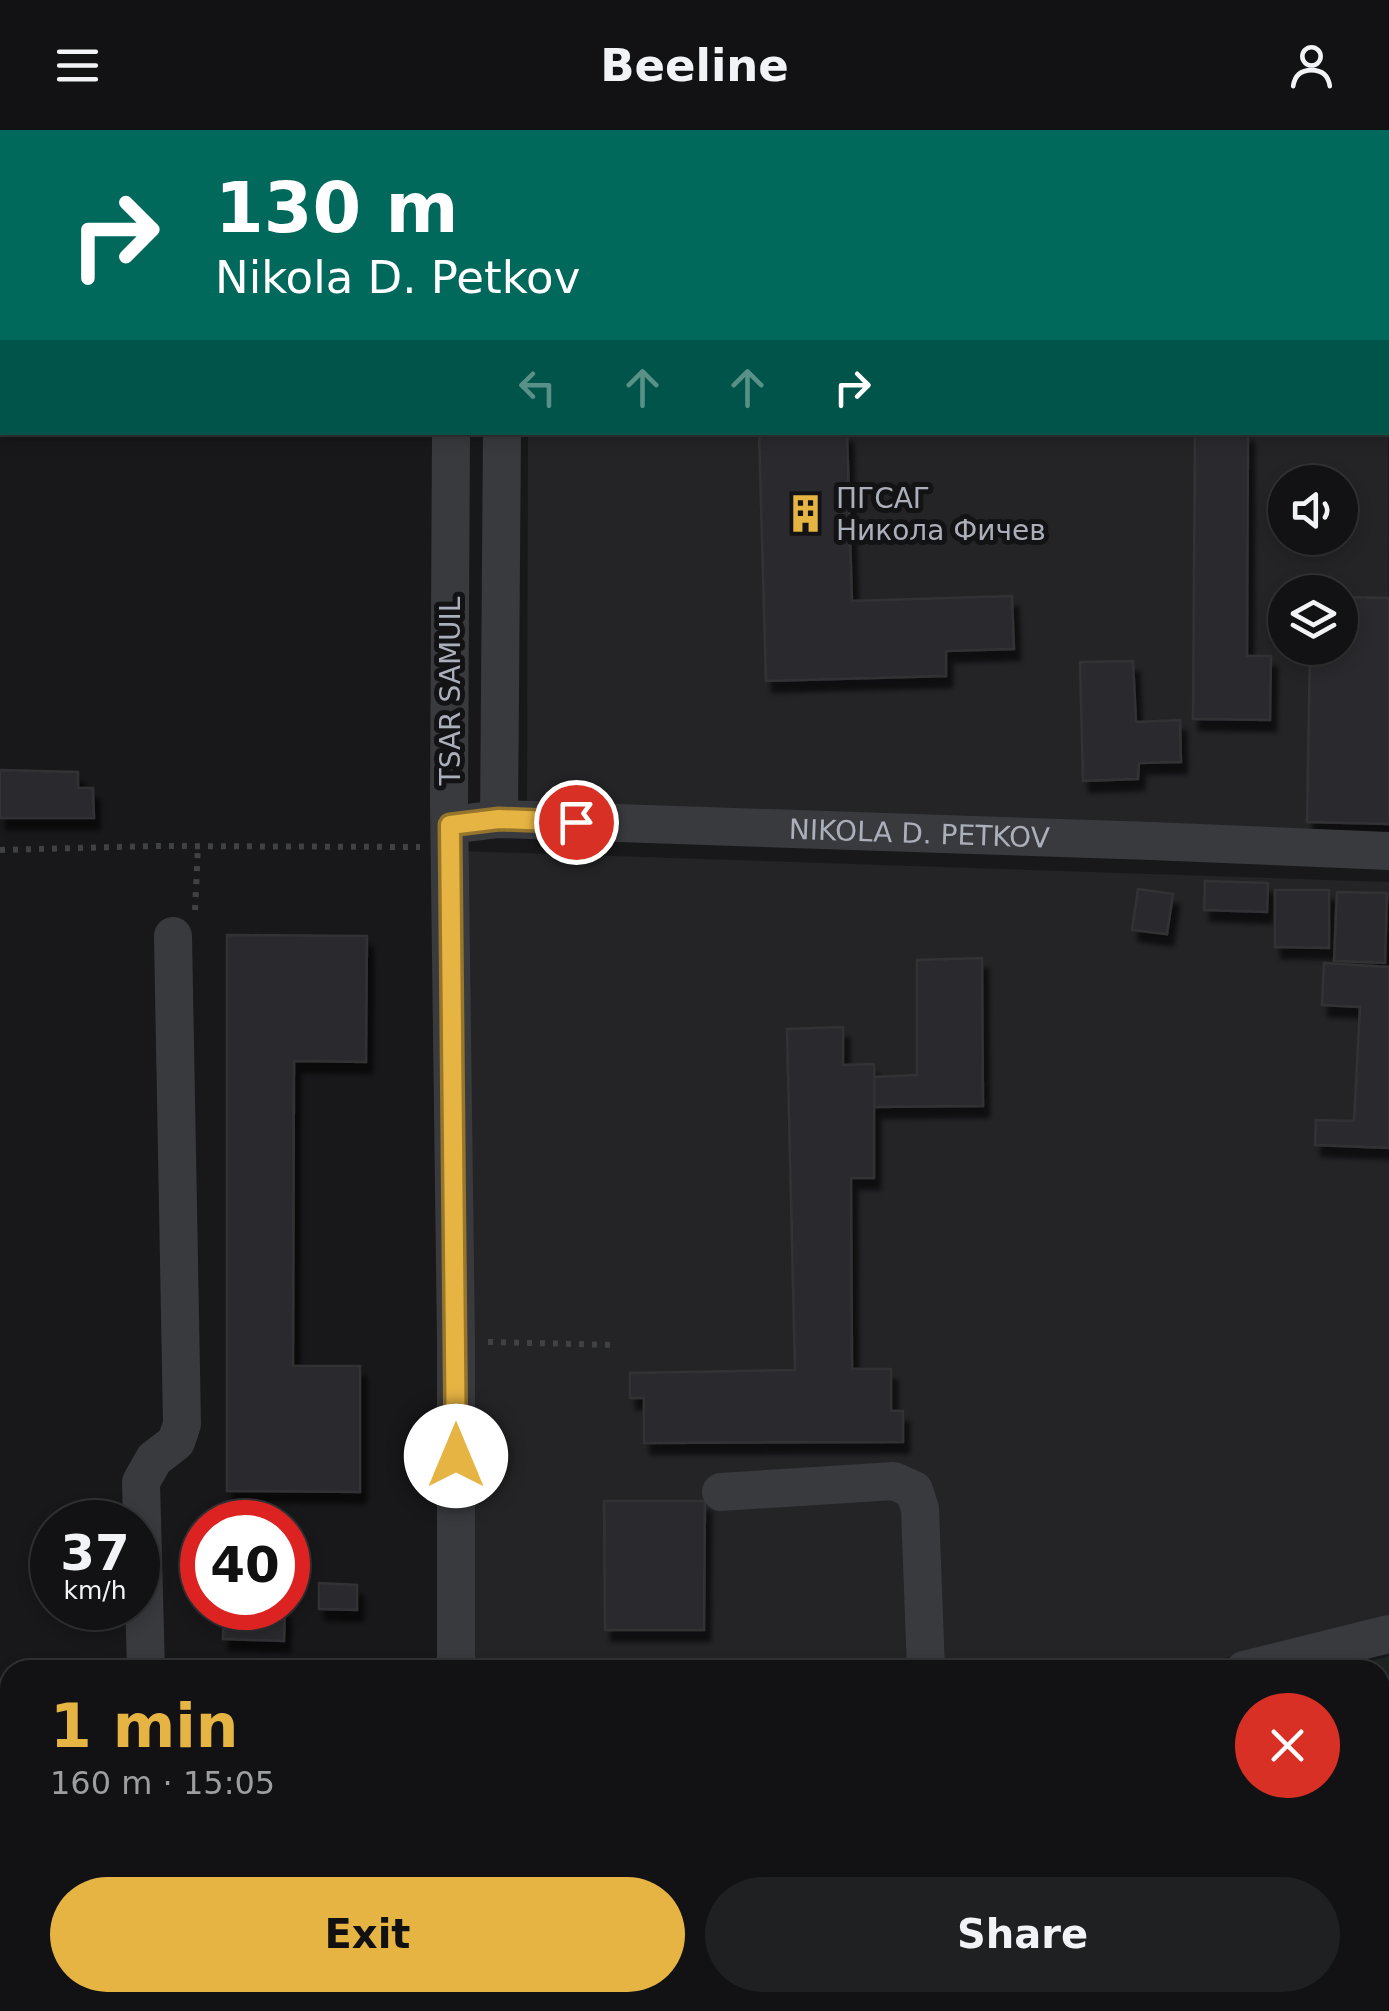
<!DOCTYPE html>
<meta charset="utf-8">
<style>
:root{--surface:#121214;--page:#1f2022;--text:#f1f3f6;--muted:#9c9ea0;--line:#313234;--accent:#e6b443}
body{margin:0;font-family:"DejaVu Sans",sans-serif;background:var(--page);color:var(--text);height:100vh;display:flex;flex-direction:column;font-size:38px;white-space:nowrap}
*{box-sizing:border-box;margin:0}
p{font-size:32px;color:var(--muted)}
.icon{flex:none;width:55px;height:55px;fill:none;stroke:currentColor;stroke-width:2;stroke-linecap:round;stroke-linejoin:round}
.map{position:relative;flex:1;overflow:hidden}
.drawer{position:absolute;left:0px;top:1530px;width:1390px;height:352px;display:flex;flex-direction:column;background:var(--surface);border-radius:30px 30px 0 0;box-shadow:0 5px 15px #0003,0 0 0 2px var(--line)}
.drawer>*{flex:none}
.banner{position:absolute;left:0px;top:0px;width:1390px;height:305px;box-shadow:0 5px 15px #0003,0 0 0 2px var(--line);background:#00695c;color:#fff;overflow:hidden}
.buttons{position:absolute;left:1268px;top:335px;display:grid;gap:20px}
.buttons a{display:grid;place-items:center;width:90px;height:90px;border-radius:50%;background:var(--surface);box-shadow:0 5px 15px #0003,0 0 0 2px var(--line);font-size:50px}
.speed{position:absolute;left:30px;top:1370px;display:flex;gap:20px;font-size:50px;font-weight:700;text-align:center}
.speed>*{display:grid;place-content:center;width:130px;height:130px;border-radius:50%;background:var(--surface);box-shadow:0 5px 15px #0003,0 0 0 2px var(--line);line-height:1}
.speed small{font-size:25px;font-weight:400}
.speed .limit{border:15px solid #d22;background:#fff;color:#111}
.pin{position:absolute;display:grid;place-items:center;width:85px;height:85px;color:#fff;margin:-42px;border:5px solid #fff;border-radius:50%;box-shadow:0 2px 10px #0007}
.me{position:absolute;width:110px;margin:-55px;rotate:0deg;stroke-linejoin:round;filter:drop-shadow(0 0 8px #0008)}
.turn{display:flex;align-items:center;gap:35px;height:210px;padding:0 50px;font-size:45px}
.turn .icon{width:130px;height:130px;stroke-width:2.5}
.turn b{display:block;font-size:70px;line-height:85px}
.lanes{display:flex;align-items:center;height:95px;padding:0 50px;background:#0003;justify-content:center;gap:50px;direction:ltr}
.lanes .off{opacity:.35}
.round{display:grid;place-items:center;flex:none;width:105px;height:105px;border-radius:52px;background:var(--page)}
.overview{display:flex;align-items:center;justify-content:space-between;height:170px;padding:0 50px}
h1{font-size:60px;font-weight:600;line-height:75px;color:var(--accent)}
.action{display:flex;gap:20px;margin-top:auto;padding:20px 50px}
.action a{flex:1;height:115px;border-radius:60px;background:var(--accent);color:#111;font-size:40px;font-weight:600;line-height:115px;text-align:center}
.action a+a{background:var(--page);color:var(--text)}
header{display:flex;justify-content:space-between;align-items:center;height:130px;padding:0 50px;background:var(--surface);font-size:45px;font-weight:600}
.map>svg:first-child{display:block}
.built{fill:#242427;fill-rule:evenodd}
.green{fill:#1e241f}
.building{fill:#2b2b2e;stroke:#323236;stroke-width:2.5;filter:url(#shadow)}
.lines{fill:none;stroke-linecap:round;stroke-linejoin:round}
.path{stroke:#3f4145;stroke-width:6;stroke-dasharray:5 8;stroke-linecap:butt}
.minor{stroke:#393a3e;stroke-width:38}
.route-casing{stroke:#96752c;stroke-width:25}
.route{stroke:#e6b443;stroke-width:18}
.labels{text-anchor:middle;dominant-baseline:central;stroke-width:10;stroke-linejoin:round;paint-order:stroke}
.poi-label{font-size:28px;fill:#abafb9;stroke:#131315;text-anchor:start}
.street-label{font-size:28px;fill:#abafb9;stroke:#131315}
</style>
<header><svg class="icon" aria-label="menu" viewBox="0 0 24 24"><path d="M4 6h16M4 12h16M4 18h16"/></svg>Beeline<svg class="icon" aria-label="person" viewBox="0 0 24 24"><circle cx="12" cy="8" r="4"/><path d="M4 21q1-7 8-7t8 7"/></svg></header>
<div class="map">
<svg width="1389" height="1881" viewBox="0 0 1389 1881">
<defs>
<filter id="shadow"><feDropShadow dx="6" dy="11" stdDeviation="2.5" flood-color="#0009"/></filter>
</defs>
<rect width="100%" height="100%" fill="#18181a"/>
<!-- built -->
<g class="built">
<path d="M 1388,97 L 1389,728 L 527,676 L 528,303 L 1388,302 ZM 1285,352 L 1340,352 L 1340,408 L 1285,408 ZM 1285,462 L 1340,462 L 1340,518 L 1285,518 Z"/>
<path d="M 461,721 L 1389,752 L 1389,1485 L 1179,1540 L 468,1540 Z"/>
</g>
<!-- green -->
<path class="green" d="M 1389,1526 L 1389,1881 L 727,1881 L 725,1873 L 1380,1872 L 1380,1540 L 1336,1540 Z"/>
<!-- building -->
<g class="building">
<rect x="152" y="0" width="51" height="2"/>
<rect x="238" y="0" width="105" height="2"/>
<path d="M 773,0 L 860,0 L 859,2 L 775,2 Z"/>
<path d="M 759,302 L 847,302 L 852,471 L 1012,466 L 1014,519 L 946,521 L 946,546 L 766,551 Z"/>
<path d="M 1195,302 L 1248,302 L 1247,526 L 1271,526 L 1270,590 L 1193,589 Z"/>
<path d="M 1340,467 L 1389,468 L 1389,694 L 1307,692 L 1310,518 L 1340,518 Z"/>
<path d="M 1133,531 L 1136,592 L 1180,590 L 1181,632 L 1139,633 L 1138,649 L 1083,651 L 1080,532 Z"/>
<path d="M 0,640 L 78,642 L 78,658 L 93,658 L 94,688 L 0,688 Z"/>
<path d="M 1205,751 L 1268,753 L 1267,782 L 1204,780 Z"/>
<path d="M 1138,759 L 1173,764 L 1167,804 L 1132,800 Z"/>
<path d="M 1275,760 L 1329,760 L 1329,818 L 1275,817 Z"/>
<path d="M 1337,762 L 1387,763 L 1385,833 L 1334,831 Z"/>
<path d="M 227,805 L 367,806 L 366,932 L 294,931 L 293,1236 L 360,1236 L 360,1362 L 227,1361 Z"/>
<path d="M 982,828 L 983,976 L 874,977 L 874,947 L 917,945 L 917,830 Z"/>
<path d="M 1324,833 L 1389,837 L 1389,1018 L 1315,1015 L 1316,990 L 1354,991 L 1360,877 L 1322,875 Z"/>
<path d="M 843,897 L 843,935 L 874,934 L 874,1048 L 851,1048 L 852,1239 L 891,1239 L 891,1281 L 903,1281 L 903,1312 L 644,1313 L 644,1268 L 630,1268 L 630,1243 L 795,1240 L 787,899 Z"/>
<path d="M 604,1371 L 705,1371 L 704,1500 L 605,1500 Z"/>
<path d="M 226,1385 L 287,1387 L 287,1392 L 226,1392 Z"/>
<path d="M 319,1453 L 357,1455 L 357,1480 L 319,1479 Z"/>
<path d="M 224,1478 L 285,1478 L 284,1511 L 223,1509 Z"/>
<path d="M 1381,1858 L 1386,1881 L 1266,1881 L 1309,1872 L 1380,1872 Z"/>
</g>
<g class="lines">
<!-- path -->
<g class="path">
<path d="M 0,720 L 154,716 L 420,717"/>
<path d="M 195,780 L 198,716"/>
<path d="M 488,1212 L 618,1215"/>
</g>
<!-- minor -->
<g class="minor">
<path d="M 48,2 L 49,0"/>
<path d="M 388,2 L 389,0"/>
<path d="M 450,2 L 451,0"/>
<path d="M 1187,2 L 1187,0"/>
<path d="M 0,18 L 2,18"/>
<path d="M 1388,30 L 1389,30"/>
<path d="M 451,302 L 449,672 L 456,1211 L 456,1540"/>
<path d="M 499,689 L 502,302"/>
<path id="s1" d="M 450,695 L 499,689 L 1151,711 L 1389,721"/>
<path d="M 721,1362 L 894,1351 L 914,1360 L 920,1379 L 926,1540"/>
<path d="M 146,1540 L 141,1352 L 154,1329 L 176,1312 L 182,1294 L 173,806"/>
<path d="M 1244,1540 L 1389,1504"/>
<path d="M 0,1847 L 10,1848"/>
<path d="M 483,1872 L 485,1881"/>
<path d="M 607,1872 L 609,1881"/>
<path d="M 710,1872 L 712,1881"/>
<path d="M 69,1881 L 77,1872"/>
</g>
</g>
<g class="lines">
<defs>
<path id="route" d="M 456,1326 L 450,695 L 499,689 L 576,692"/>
</defs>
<!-- route casing -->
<use href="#route" class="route-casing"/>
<!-- route -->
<use href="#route" class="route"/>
</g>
<!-- icons -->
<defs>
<symbol id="building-bare" viewBox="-9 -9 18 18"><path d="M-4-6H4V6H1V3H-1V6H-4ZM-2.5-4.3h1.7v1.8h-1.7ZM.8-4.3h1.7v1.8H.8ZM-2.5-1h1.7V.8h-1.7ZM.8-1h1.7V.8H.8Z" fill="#e6b443" stroke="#131315" stroke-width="2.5" paint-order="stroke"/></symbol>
</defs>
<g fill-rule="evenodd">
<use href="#building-bare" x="778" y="356" width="55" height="55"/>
</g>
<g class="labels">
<!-- poi labels -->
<g class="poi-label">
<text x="836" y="368">ПГСАГ<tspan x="836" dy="32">Никола Фичев</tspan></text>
</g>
<!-- street labels -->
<g class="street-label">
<text transform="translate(450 561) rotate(-90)">TSAR SAMUIL</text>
<text stroke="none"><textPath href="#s1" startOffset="470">NIKOLA D. PETKOV</textPath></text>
</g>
</g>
</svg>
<div class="buttons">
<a><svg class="icon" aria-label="sound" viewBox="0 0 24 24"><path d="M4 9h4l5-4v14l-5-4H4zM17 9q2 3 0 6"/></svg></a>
<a><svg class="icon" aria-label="layers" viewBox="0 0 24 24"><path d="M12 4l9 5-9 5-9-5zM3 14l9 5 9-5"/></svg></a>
</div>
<div class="speed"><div>37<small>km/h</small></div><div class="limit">40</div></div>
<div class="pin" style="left:576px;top:692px;background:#d93025"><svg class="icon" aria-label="arrive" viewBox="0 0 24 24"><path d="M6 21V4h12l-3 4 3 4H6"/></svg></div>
<svg class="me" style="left:456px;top:1326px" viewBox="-20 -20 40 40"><circle r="19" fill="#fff"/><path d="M0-13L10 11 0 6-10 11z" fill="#e6b443"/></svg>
<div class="banner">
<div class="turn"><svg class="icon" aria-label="right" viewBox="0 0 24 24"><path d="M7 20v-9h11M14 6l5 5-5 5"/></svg><div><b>130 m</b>Nikola D. Petkov</div></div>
<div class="lanes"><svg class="icon off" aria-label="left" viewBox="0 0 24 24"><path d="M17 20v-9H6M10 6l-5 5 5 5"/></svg><svg class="icon off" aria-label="ahead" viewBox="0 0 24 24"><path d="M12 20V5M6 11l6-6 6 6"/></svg><svg class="icon off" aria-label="ahead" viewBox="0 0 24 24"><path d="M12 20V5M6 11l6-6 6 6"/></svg><svg class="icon" aria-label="right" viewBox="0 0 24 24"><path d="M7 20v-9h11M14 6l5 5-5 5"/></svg></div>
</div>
<section class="drawer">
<div class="overview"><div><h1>1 min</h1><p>160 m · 15:05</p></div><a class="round" style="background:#d93025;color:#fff"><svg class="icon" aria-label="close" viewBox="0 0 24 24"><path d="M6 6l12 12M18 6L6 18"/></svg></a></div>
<div class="action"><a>Exit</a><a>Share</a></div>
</section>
</div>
